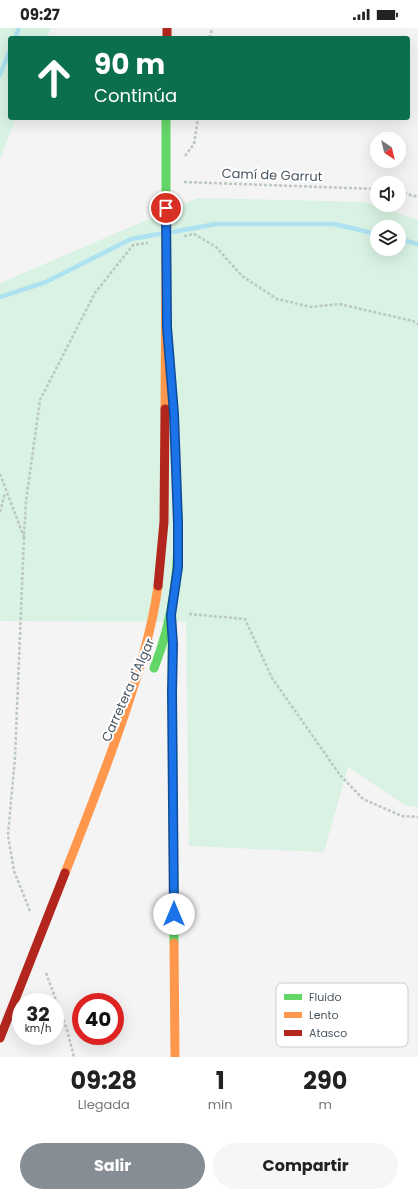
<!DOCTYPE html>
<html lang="es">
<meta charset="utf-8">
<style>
:root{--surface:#fff;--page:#f6f6f6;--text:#222;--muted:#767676;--accent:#868d94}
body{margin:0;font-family:Poppins,sans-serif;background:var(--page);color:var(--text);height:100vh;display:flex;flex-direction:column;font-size:15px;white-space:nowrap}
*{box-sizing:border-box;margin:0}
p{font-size:13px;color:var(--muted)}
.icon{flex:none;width:22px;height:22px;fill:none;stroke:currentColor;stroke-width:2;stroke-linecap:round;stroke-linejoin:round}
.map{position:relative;height:1029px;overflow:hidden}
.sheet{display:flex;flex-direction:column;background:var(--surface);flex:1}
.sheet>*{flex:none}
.guide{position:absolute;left:8px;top:8px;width:402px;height:84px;border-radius:4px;box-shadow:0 4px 16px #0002;background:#0b6e4f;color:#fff;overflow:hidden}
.needle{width:26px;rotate:145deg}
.fabs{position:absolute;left:370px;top:104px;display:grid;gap:8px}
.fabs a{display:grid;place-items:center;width:36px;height:36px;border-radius:50%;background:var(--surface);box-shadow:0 4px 16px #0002;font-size:20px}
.speed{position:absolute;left:12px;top:965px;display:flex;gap:8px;font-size:20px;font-weight:700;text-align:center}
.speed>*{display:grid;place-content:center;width:52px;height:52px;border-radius:50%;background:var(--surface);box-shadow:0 4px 16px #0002;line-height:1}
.speed small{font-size:10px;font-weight:400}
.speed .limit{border:6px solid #d22;background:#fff;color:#111}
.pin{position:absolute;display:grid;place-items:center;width:34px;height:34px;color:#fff;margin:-17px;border:2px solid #fff;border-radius:50%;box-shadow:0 1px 4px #0007}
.me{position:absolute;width:44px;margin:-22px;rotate:0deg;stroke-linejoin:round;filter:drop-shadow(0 0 3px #0008)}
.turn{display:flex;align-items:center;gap:14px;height:84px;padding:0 20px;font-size:18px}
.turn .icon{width:52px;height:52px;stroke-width:2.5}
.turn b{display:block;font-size:28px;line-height:34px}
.eta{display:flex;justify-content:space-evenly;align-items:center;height:68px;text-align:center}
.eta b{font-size:24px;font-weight:700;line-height:28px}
.action{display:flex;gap:8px;margin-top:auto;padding:8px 20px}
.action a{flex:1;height:46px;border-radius:24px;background:var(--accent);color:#fff;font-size:16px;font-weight:700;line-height:46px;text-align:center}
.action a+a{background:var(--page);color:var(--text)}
.status{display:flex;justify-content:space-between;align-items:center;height:28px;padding:0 20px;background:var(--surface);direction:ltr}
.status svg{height:11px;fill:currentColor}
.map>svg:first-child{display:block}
.green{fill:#d9f2e3;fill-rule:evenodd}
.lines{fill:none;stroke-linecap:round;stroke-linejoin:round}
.stream{stroke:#aee2f0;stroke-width:4.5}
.path{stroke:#bcc7c4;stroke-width:2.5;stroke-dasharray:3 2;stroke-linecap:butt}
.fast{stroke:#63d668;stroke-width:9}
.slow{stroke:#ff974d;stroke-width:9}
.jam{stroke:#b3261e;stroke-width:9}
.slow-bridge{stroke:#ff974d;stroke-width:9}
.route-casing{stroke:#114b97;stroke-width:10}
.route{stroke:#1a73e8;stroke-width:7}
.labels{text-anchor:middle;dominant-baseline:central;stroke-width:4;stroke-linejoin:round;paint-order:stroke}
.street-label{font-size:13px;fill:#4a5661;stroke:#fff}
.key{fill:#fff;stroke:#c9ccd0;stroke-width:1}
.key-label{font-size:11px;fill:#4a5661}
</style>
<div class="status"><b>09:27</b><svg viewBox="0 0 49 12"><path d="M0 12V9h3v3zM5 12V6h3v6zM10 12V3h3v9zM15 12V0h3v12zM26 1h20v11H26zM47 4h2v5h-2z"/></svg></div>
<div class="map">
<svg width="418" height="1029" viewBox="0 0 418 1029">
<rect width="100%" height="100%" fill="#f4f4f4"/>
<!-- green -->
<g class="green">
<path d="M 0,0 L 51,0 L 47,10 L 10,10 L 10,90 L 16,90 L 0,131 Z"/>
<path d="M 198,170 L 364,174 L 418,192 L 418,779 L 406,778 L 348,739 L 324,824 L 189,818 L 186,594 L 0,593 L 0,255 ZM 377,199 L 399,199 L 399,221 L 377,221 Z"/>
</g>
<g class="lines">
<!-- stream -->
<g class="stream">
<path d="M 15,10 L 19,0"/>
<path d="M 0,47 L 10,22"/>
<path d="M 173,204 L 216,196 L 334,196 L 377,206"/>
<path d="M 399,211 L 418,216"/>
<path d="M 0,269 L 46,254 L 131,211 L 159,206"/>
</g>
<!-- path -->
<g class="path">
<path d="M 210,10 L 212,0"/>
<path d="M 185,128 L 194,116 L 198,90"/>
<path d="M 184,154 L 377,161"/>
<path d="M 399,164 L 418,169"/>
<path d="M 184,208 L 194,206 L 216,219 L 242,248 L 277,271 L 311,279 L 339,276 L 413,293 L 418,296"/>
<path d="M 0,446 L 24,509 L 26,473 L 40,372 L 95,265 L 133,217 L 148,215"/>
<path d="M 0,484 L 5,465"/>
<path d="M 24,509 L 15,729 L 8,807 L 14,843 L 30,883"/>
<path d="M 189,586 L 245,591 L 272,650 L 340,747 L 363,771 L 402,788 L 418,789"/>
<path d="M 46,945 L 67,1002 L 74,1029"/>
</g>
<!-- fast -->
<g class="fast">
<path d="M 166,90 L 166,168"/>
<path d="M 172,606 L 174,915"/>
<path d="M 154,640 C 174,590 179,540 178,487"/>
</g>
<!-- slow -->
<g class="slow">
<path d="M 165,381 L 166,232"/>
<path d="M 65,845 C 86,792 107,739 125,685 C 139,643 152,602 158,558"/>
<path d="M 174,915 L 175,1029"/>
</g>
<!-- jam -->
<g class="jam">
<path d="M 167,0 L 167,10"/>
<path d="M 158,558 L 164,494 L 165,381"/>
<path d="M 0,1010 L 65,845"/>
</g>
<!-- slow-bridge -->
<path class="slow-bridge" d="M 166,168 L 166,232"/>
</g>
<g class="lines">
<defs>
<path id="route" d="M 166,180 L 167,299 L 174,386 L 178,495 L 178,539 L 171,587 L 173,616 L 172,664 L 174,886"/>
</defs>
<!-- route casing -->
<use href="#route" class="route-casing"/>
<!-- route -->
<use href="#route" class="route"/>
</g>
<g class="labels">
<!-- street labels -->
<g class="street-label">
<text transform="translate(272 147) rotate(2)">Camí de Garrut</text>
<text transform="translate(128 662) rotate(-66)">Carretera d'Algar</text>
</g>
</g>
<!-- legend -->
<rect x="276" y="955" width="132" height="64" rx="6" class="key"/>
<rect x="284" y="966" width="18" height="6" fill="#63d668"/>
<rect x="284" y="984" width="18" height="6" fill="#ff974d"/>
<rect x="284" y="1002" width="18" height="6" fill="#b3261e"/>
<g class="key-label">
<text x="309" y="973">Fluido</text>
<text x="309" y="991">Lento</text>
<text x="309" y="1009">Atasco</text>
</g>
</svg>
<div class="fabs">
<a><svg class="needle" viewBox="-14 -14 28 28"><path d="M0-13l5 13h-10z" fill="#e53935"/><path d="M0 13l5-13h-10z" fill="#767676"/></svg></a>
<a><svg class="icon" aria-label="sound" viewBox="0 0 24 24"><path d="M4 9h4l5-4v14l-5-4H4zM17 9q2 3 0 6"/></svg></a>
<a><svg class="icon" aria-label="layers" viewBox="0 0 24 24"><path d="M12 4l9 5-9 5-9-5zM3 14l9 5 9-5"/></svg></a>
</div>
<div class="speed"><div>32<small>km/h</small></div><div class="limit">40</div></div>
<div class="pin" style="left:166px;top:180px;background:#d93025"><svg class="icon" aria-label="arrive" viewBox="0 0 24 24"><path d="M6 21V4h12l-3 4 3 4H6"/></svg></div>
<svg class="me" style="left:174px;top:886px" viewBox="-20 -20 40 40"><circle r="19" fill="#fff"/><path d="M0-13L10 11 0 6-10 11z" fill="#1a73e8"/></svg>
<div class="guide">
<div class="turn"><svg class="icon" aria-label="ahead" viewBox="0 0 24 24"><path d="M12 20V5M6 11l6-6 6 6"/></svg><div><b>90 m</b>Continúa</div></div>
</div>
</div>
<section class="sheet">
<div class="eta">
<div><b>09:28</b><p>Llegada</p></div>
<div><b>1</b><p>min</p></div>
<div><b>290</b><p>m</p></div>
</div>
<div class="action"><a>Salir</a><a>Compartir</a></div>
</section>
